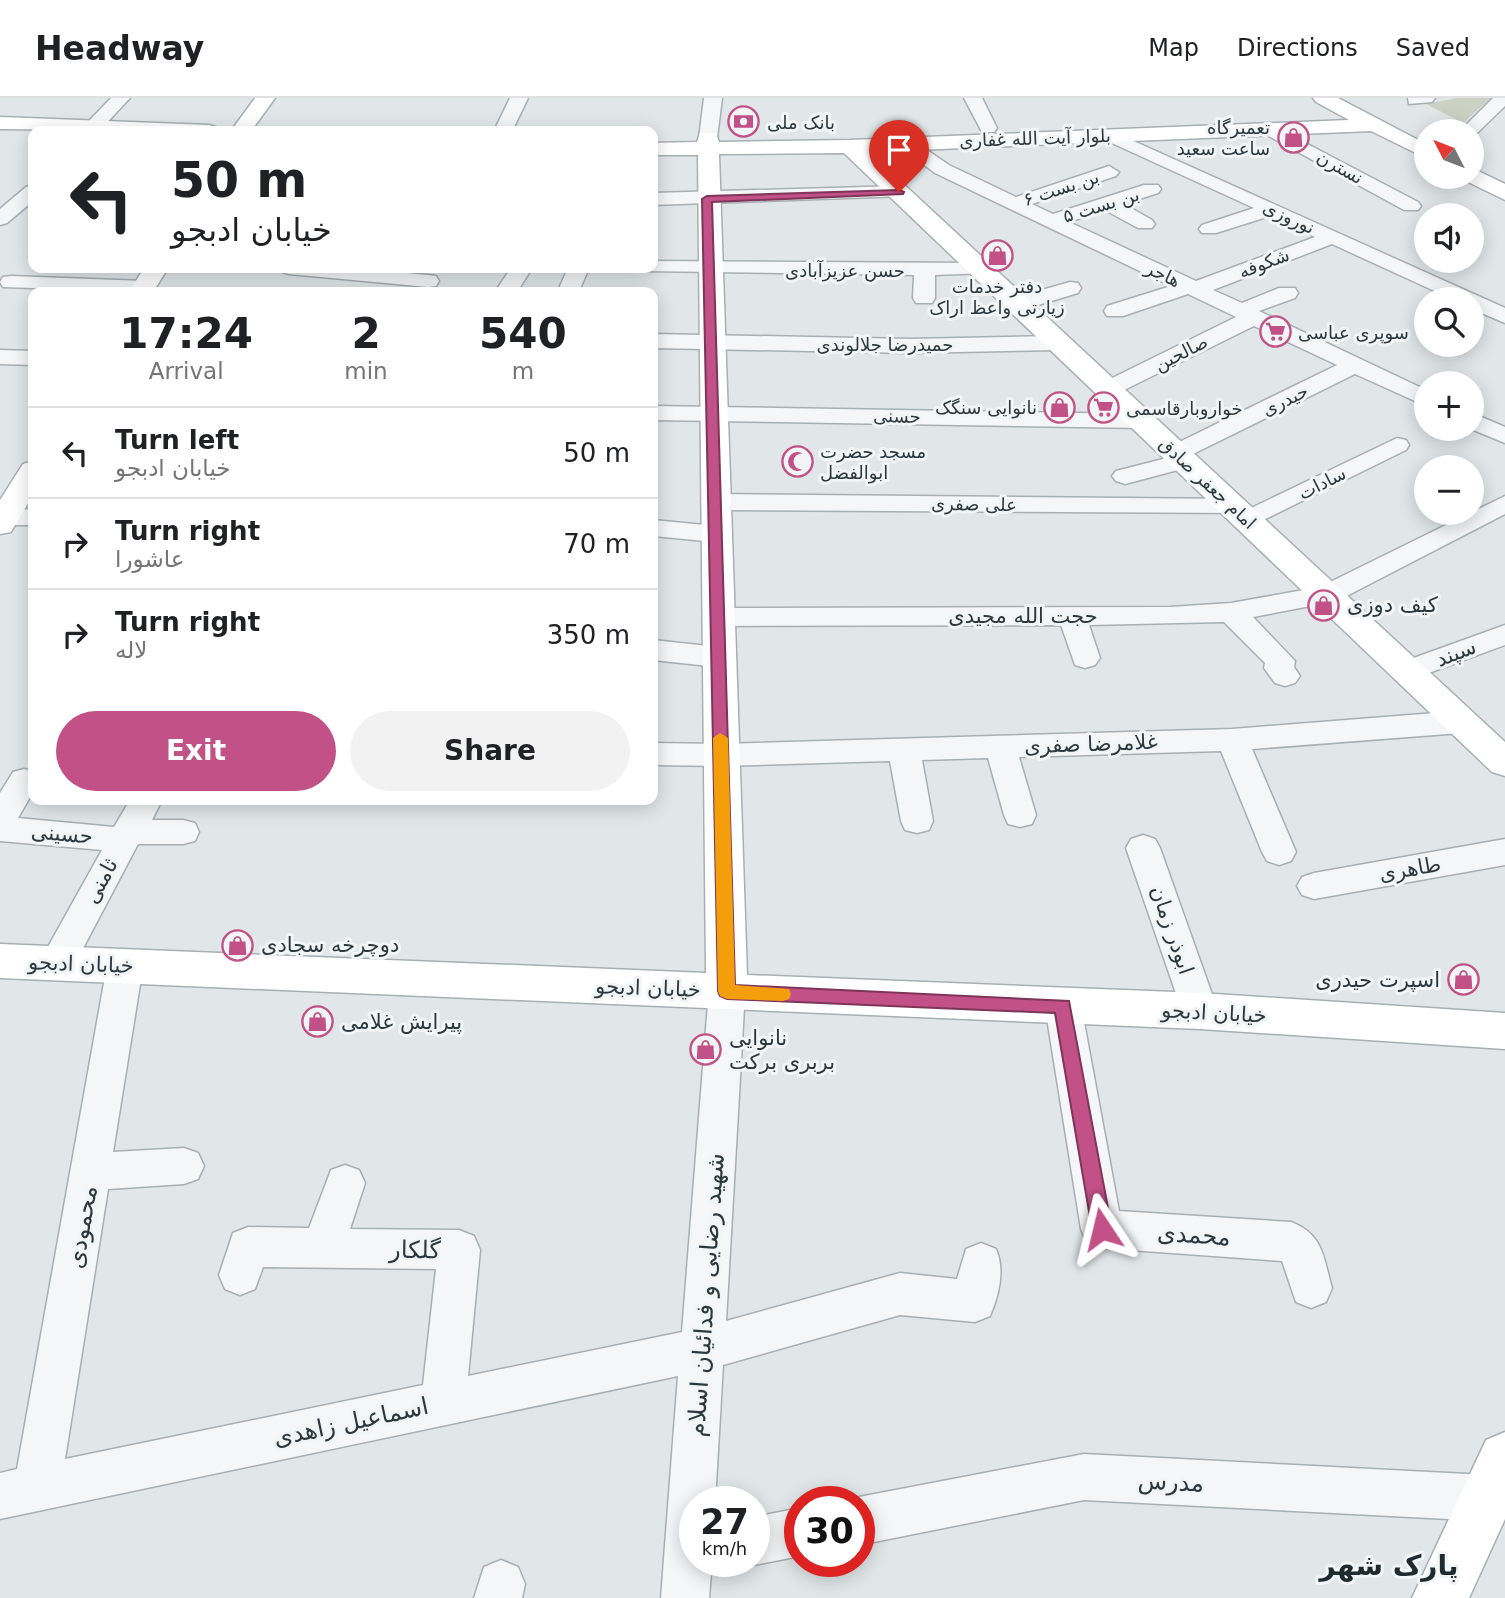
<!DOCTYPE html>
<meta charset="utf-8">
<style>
:root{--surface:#fff;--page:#f2f2f2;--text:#202124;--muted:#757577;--line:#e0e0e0;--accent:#c25188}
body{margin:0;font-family:"DejaVu Sans","Noto Naskh Arabic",sans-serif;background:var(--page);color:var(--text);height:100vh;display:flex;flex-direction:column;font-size:26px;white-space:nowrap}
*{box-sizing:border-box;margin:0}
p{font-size:23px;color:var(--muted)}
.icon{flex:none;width:38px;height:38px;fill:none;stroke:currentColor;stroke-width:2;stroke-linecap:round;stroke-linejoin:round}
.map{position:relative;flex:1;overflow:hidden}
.drawer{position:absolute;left:28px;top:189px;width:630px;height:518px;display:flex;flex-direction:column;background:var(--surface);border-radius:14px;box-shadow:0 4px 18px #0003}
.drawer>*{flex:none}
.top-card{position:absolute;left:28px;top:28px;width:630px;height:147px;border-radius:14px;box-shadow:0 4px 18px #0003;background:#fff;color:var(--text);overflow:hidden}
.needle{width:46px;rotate:312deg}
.buttons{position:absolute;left:1414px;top:21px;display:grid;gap:14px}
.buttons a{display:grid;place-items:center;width:70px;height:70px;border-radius:50%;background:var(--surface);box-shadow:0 4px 18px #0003;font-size:35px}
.speed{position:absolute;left:679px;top:1388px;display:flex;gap:14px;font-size:35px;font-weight:700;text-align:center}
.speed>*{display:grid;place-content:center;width:91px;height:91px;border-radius:50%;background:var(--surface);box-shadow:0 4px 18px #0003;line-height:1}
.speed small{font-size:18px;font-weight:400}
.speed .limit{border:10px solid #d22;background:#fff;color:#111}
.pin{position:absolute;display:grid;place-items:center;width:60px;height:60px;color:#fff;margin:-72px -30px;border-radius:50% 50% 50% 0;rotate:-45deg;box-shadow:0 0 7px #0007}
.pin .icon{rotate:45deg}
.me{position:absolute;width:77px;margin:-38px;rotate:350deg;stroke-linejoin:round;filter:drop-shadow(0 0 5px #0008)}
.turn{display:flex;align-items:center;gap:24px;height:147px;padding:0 28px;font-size:32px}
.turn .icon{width:91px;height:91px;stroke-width:2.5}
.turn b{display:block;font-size:49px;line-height:60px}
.eta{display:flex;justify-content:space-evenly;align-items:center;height:119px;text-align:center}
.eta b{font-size:42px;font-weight:800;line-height:49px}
.button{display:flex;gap:14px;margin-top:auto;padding:14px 28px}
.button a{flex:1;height:80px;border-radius:42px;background:var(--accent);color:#fff;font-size:28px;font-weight:800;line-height:80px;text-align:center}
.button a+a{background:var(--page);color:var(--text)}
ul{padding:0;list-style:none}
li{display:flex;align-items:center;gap:21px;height:91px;padding:0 28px;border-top:2px solid var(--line)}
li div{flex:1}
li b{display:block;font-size:26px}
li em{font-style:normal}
header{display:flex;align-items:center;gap:42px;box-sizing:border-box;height:98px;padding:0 35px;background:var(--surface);border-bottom:2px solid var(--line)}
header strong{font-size:33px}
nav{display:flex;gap:38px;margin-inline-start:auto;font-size:24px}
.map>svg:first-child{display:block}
.green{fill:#ccd2c3}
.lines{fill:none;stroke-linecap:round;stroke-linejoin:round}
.street-casing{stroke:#a7afb3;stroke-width:3}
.secondary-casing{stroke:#a7afb3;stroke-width:3}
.street{fill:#f4f6f7;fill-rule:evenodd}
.secondary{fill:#fff;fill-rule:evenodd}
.route{fill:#c25188;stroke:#7e3558;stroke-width:2}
.slow{fill:#f59e0b}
.labels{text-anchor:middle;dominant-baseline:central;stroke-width:6;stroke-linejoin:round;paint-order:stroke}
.far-poi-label{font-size:18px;fill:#2b393f;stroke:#f1f5f6;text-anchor:start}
.far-street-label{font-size:18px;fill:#2b393f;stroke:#f1f5f6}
.poi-label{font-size:21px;fill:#2b393f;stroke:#f1f5f6;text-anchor:start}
.street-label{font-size:21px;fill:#2b393f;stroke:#f1f5f6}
.near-street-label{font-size:24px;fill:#2b393f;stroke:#f1f5f6}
.near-neighbourhood-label{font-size:28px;font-weight:bold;fill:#1d2a30;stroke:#f1f5f6}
</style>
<header>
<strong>Headway</strong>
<nav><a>Map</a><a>Directions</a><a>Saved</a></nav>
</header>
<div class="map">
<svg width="1505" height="1500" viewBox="0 0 1505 1500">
<rect width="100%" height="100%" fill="#e1e7e9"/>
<!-- green -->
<path class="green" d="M 1457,0 L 1491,0 L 1463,25 L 1426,6 Z"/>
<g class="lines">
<defs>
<g id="street">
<path d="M 111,0 L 130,0 L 99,33 L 87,33 L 84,29 L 87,25 Z"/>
<path d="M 510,0 L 528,0 L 512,33 L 494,33 Z"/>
<path d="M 704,0 L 722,0 L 717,40 L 708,46 L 699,40 Z"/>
<path d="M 964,0 L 982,0 L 997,30 L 994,34 L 982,34 Z"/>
<path d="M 1408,0 L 1435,0 L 1432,4 L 1409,6 Z"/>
<path d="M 1493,0 L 1505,0 L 1505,8 L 1475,37 L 1472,38 L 1472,33 L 1460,33 Z"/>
<path d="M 1269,26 L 1418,104 L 1421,108 L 1418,112 L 1404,112 L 1263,35 L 1260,31 Z"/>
<path d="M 1109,32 L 1505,210 L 1505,225 L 1472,211 L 1472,201 L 1452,201 L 1332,146 L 1213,192 L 1242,205 L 1279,190 L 1295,190 L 1298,195 L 1295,200 L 1259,213 L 1426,292 L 1426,308 L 1355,276 L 1191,357 L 1197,363 L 1193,368 L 1125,386 L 1116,383 L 1112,378 L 1116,373 L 1167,360 L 1164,355 L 1167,350 L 1337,267 L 1254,228 L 1116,296 L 1100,296 L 1096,291 L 1100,286 L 1236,219 L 1188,196 L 1123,218 L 1107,218 L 1104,213 L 1107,208 L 1171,188 L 935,75 L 895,45 L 904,39 L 911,41 L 949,67 L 1016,99 L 1109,68 L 1119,74 L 1116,78 L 1032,106 L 1053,116 L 1144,87 L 1158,87 L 1161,91 L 1158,95 L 1124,106 L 1152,122 L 1155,126 L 1152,130 L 1138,130 L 1105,112 L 1069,124 L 1196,183 L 1315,139 L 1270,118 L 1216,135 L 1202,135 L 1199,131 L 1202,127 L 1254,110 L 1103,41 L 1100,37 L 1103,33 Z"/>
<path d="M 33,87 L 33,103 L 7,125 L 0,127 L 0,111 L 26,89 Z"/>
<path d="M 899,88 L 909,94 L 906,98 L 653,107 L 653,95 Z"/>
<path d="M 653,163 L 981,165 L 988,167 L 992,171 L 988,175 L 935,177 L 935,200 L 932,205 L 916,205 L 913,200 L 914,177 L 646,173 L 643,170 L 653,170 Z"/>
<path d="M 278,170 L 354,170 L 428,177 L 436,178 L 439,183 L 436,188 L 428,189 L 289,176 L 282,174 Z"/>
<path d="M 511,170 L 532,170 L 517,194 L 495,194 Z"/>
<path d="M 568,170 L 589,170 L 579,193 L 563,193 L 560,188 Z"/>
<path d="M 11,178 L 145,183 L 153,184 L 156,189 L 150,194 L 3,189 L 0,184 L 3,179 Z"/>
<path d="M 1070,184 L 1078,185 L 1081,190 L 1078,195 L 1018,213 L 1010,211 L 1007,206 L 1010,201 Z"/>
<path d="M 653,236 L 911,241 L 1059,238 L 1067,240 L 1070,245 L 1067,250 L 1059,252 L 911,255 L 653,250 Z"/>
<path d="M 0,252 L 33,253 L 33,267 L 0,266 Z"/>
<path d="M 653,308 L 1142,316 L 1151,318 L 1154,323 L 1151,328 L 1142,330 L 653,322 Z"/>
<path d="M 1472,315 L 1505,329 L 1505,345 L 1471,331 Z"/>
<path d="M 1397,340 L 1406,342 L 1409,347 L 1406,352 L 1247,430 L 1238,428 L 1234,422 L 1241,415 L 714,412 L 705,410 L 701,404 L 705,398 L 714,396 L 1233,401 L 1242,403 L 1246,409 L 1243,414 Z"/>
<path d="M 1505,398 L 1505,416 L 1337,503 L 1253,519 L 1295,563 L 1294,569 L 1300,578 L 1295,585 L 1285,588 L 1275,585 L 1264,570 L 1265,565 L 1224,524 L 1089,527 L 1100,560 L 1095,567 L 1085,570 L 1075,567 L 1061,527 L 717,528 L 707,525 L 703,519 L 707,513 L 717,510 L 1170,509 L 1231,505 L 1320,489 Z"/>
<path d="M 33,411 L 33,427 L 0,427 L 0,413 Z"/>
<path d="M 653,422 L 715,428 L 724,430 L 728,436 L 724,442 L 715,444 L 653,438 Z"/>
<path d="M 1505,527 L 1505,547 L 1407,583 L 1397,580 L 1392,573 L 1397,566 Z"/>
<path d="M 653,542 L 718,549 L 728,552 L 733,559 L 728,566 L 718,569 L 653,562 Z"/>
<path d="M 1461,613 L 1472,616 L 1476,624 L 1472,632 L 1461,635 L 1252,651 L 1296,754 L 1291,763 L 1279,767 L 1267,763 L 1262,754 L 1221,653 L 1019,659 L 1036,717 L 1032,726 L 1020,729 L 1008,726 L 1004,717 L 988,660 L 922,662 L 933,723 L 929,732 L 917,735 L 905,732 L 901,723 L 890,663 L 721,668 L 653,667 L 653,645 L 721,646 L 1232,631 Z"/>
<path d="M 24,671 L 33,673 L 33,694 L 18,720 L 114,729 L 130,702 L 162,702 L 152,722 L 183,722 L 195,725 L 199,734 L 195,743 L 183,746 L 138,746 L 70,875 L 57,879 L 44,875 L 39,865 L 102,752 L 0,743 L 0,695 L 13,674 Z"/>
<path d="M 1143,737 L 1155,741 L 1160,750 L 1218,913 L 1213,924 L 1200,928 L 1187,924 L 1182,913 L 1126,750 L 1131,741 Z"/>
<path d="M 1505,741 L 1505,767 L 1314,801 L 1302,797 L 1297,788 L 1302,779 L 1314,775 Z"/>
<path d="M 125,854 L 138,858 L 143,868 L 113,1054 L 184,1050 L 198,1055 L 204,1068 L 198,1081 L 184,1086 L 108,1091 L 65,1361 L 423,1287 L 436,1171 L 263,1169 L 255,1191 L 240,1197 L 225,1191 L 219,1177 L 233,1135 L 248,1129 L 309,1130 L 331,1072 L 345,1067 L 359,1072 L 365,1085 L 350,1131 L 459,1132 L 474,1138 L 480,1152 L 468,1278 L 682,1234 L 709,893 L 714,882 L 727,878 L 740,882 L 745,893 L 726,1223 L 900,1175 L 957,1181 L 966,1151 L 981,1145 L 996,1151 C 1005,1172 999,1197 990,1218 L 975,1224 L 900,1217 L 723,1267 L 715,1404 L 695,1404 L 695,1463 L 712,1463 L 709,1500 L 661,1500 L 678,1278 L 0,1421 L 0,1375 L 17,1371 L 107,868 L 112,858 Z"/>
<path d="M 1063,893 L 1076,897 L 1081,908 L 1119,1113 L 1291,1124 C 1324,1137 1323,1159 1332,1190 L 1326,1204 L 1311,1210 L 1296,1204 L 1282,1163 L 1102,1150 L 1087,1145 L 1081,1131 L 1045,908 L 1050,897 Z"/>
<path d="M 1084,1356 L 1487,1377 L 1504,1383 L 1505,1413 L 1504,1417 L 1487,1423 L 1084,1402 L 859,1447 L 859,1404 L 849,1404 L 859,1399 Z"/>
<path d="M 800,1410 L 800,1458 L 754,1467 L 745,1463 L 754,1463 L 754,1419 Z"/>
<path d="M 501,1462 L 518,1469 L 525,1486 L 522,1500 L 474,1500 L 484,1469 Z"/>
</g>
<g id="secondary">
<path d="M 255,0 L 275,0 L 251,33 L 231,33 Z"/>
<path d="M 1313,0 L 1338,0 L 1426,46 L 1426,60 L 1371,33 L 869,54 L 1505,644 L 1505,678 L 1492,674 L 844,55 L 719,56 L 747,877 L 1200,895 L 1505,915 L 1505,951 L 1200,931 L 0,880 L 0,846 L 706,875 L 698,57 L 653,57 L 653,45 L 697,44 L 700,35 L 716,35 L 719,44 L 850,42 L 1349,22 L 1316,4 Z"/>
<path d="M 0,19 L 209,27 L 216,29 L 220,33 L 0,31 Z"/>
<path d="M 1472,70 L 1505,86 L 1505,102 L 1464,82 L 1462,79 L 1472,79 Z"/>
<path d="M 144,170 L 168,170 L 153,194 L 129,194 Z"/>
<path d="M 33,363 L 33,397 L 11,434 L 0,436 L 0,402 L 23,366 Z"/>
<path d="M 1505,1334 L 1505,1421 L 1469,1500 L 1412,1500 L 1486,1342 Z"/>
</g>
</defs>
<!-- street casing -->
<use href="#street" class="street-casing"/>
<!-- secondary casing -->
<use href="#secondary" class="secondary-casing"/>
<!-- street -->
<use href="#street" class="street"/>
<!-- secondary -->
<use href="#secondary" class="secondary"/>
</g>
<!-- route -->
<path class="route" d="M 899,92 L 904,94 L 903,96 L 712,104 L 735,887 L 1069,903 L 1112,1131 L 1109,1137 L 1102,1140 L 1095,1137 L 1092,1131 L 1055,915 L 727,901 L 720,898 L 718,893 L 702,101 L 707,98 Z"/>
<!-- slow -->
<path class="slow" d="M 720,635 L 728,640 L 735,887 L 789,891 L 791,896 L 789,901 L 783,903 L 727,901 L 720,898 L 718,893 L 713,640 Z"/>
<!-- icons -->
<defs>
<symbol id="bank-ring" viewBox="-11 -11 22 22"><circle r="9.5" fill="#f1f5f6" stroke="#c25188" stroke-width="1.5"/><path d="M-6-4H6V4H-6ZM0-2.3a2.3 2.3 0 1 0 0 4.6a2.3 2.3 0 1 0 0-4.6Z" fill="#c25188"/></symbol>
<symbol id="shop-ring" viewBox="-11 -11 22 22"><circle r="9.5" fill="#f1f5f6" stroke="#c25188" stroke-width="1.5"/><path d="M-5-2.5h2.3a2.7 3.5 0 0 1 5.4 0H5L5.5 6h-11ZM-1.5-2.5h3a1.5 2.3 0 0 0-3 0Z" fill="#c25188"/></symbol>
<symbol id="supermarket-ring" viewBox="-11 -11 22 22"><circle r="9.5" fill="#f1f5f6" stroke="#c25188" stroke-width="1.5"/><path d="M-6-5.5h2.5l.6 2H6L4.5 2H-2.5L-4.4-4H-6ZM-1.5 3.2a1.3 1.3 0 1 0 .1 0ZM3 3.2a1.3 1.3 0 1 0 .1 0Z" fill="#c25188"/></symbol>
<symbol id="mosque-ring" viewBox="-11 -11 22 22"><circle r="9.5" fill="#f1f5f6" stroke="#c25188" stroke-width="1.5"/><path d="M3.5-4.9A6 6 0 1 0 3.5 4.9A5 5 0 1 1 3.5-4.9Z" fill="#c25188"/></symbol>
</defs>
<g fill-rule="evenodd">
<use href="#bank-ring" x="726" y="6" width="35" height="35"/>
<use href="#shop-ring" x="1276" y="22" width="35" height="35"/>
<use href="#shop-ring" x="980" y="140" width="35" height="35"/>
<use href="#supermarket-ring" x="1258" y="216" width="35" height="35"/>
<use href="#shop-ring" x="1042" y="292" width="35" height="35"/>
<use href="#supermarket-ring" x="1086" y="292" width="35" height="35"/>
<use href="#mosque-ring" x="780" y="346" width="35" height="35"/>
<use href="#shop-ring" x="1306" y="490" width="35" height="35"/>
<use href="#shop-ring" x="220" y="830" width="35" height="35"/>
<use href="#shop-ring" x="1446" y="864" width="35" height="35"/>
<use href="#shop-ring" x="300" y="906" width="35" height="35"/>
<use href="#shop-ring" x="688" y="934" width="35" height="35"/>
</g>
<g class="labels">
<!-- far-poi labels -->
<g class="far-poi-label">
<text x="767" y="24">بانک ملی</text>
<text x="1270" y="29" text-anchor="end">تعمیرگاه<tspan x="1270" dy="21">ساعت سعید</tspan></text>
<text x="997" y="188" text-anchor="middle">دفتر خدمات<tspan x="997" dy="21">زیارتی واعظ اراک</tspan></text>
<text x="1298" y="234">سوپری عباسی</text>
<text x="1037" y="309" text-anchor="end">نانوایی سنگک</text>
<text x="1126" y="310">خواروبارقاسمی</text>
<text x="820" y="353">مسجد حضرت<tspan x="820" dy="21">ابوالفضل</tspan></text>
</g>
<!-- far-street labels -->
<g class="far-street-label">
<text transform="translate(1035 40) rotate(-2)">بلوار آیت الله غفاری</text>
<text transform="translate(1340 69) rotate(29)">نسترن</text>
<text transform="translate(1061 90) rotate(-18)">بن بست ۶</text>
<text transform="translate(1101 107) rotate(-17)">بن بست ۵</text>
<text transform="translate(1289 119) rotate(25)">نوروزی</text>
<text transform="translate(1264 165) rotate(-21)">شکوفه</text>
<text x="845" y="172">حسن عزیزآبادی</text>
<text transform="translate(1163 176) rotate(25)">هاجر</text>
<text x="885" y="246">حمیدرضا جلالوندی</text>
<text transform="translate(1181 255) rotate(-27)">صالحین</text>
<text transform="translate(1285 302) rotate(-26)">حیدری</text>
<text transform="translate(897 318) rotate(1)">حسنی</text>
<text transform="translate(1208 385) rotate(43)">امام جعفر صادق</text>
<text transform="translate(1322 385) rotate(-27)">سادات</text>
<text transform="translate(974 406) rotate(1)">علی صفری</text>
</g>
<!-- poi labels -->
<g class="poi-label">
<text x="1347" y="507">کیف دوزی</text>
<text x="261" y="847">دوچرخه سجادی</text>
<text x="1440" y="882" text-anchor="end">اسپرت حیدری</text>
<text x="341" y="924">پیرایش غلامی</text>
<text x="729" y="940">نانوایی<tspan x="729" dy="24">بربری برکت</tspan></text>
</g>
<!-- street labels -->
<g class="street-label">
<text x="1023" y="518">حجت الله مجیدی</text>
<text transform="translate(1456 555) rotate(-21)">سپند</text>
<text transform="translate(1091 646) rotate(-2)">غلامرضا صفری</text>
<text transform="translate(62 736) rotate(5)">حسینی</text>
<text transform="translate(1410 771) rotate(-10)">طاهری</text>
<text transform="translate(101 783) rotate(-62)">ثامنی</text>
<text transform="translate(1172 832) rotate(71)">ابوذر زمان</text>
<text transform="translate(81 866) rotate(2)">خیابان ادبجو</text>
<text transform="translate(648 890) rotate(2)">خیابان ادبجو</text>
<text transform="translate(1214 915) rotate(3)">خیابان ادبجو</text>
</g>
<!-- near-street labels -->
<g class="near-street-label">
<text transform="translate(82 1129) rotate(-80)">محمودی</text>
<text transform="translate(1194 1137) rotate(4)">محمدی</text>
<text transform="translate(415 1152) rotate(1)">گلکار</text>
<text transform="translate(706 1197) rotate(-86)">شهید رضایی و فدائیان اسلام</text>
<text transform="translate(351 1324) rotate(-12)">اسماعیل زاهدی</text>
<text transform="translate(1171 1384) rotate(3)">مدرس</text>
</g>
<!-- near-neighbourhood labels -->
<g class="near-neighbourhood-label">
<text x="1389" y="1467">پارک شهر</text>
</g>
</g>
</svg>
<div class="buttons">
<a><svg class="needle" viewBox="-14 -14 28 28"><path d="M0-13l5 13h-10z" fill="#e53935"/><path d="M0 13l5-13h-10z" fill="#757577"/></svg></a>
<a><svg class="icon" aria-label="sound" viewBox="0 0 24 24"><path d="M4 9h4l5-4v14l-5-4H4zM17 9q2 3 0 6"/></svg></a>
<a><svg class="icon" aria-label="search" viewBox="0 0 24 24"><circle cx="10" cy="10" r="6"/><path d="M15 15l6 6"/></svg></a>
<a>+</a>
<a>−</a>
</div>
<div class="speed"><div>27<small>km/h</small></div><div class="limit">30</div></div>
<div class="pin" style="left:899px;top:94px;background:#d93025"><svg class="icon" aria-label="arrive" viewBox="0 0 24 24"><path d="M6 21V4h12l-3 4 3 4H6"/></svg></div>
<svg class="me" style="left:1102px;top:1131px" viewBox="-20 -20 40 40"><path d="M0-17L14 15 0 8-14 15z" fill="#c25188" stroke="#fff" stroke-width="4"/></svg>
<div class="top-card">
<div class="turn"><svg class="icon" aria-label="left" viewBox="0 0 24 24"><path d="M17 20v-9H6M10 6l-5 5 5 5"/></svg><div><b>50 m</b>خیابان ادبجو</div></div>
</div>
<section class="drawer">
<div class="eta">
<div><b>17:24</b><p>Arrival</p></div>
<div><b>2</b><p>min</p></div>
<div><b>540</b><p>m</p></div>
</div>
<ul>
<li><svg class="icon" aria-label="left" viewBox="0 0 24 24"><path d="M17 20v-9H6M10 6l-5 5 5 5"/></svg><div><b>Turn left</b><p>خیابان ادبجو</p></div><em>50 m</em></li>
<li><svg class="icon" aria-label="right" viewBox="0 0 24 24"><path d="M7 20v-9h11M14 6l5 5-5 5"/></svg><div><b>Turn right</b><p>عاشورا</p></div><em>70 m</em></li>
<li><svg class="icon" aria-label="right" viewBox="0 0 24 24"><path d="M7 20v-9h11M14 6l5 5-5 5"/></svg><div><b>Turn right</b><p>لاله</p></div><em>350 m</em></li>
</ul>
<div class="button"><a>Exit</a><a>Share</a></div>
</section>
</div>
